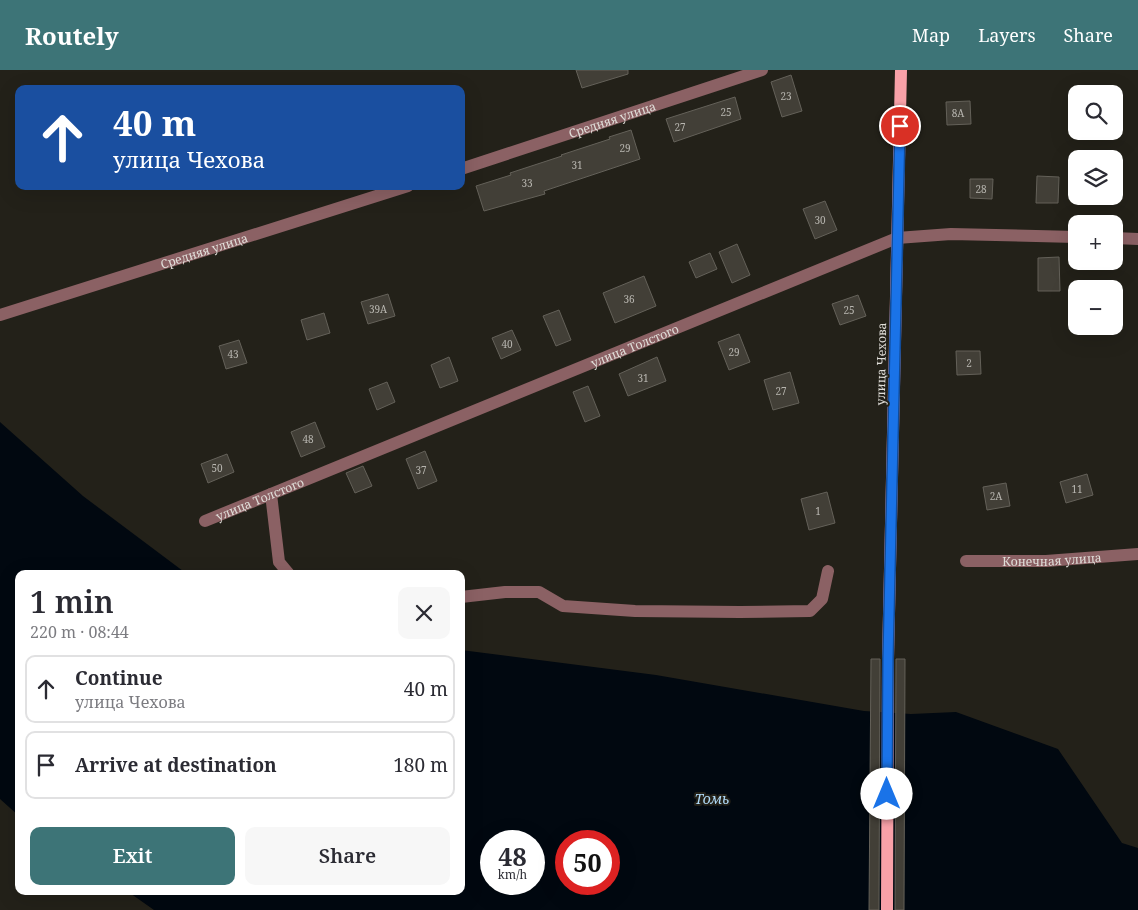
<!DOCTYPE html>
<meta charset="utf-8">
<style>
:root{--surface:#fff;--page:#f7f7f7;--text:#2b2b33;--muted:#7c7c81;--line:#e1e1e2;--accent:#3d7477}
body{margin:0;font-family:"Noto Serif",serif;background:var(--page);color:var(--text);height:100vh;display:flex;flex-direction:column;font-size:19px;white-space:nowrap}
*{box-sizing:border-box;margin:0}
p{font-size:16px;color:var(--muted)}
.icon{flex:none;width:28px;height:28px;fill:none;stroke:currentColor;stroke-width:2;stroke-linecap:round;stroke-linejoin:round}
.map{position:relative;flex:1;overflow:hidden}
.sheet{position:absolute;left:15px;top:500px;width:450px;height:325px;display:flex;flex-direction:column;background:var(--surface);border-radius:10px;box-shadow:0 5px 20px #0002}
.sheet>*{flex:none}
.hud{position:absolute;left:15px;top:15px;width:450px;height:105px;border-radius:10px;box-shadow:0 5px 20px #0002;background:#1a4fa0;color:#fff;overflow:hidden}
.fabs{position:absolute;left:1068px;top:15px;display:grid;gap:10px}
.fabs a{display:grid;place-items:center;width:55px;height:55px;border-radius:10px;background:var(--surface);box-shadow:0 5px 20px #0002;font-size:25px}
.speed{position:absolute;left:480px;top:760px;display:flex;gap:10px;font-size:25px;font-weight:700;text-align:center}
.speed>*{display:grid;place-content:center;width:65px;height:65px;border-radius:50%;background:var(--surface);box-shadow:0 5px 20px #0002;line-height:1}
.speed small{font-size:12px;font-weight:400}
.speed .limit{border:8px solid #d22;background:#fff;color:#111}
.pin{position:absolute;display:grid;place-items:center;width:42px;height:42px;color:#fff;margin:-21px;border:2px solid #fff;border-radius:50%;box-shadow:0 1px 5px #0007}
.me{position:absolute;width:55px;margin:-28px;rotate:0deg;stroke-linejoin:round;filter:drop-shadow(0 0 4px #0008)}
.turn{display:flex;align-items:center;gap:18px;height:105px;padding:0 15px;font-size:22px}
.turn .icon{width:65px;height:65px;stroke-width:2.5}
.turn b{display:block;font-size:35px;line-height:42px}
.round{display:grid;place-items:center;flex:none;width:52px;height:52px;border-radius:10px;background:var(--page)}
.headline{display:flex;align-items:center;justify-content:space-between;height:85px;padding:0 15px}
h1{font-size:30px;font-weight:600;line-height:38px}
.action{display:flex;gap:10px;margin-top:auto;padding:10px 15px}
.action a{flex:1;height:58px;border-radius:10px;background:var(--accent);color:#fff;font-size:20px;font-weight:600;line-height:58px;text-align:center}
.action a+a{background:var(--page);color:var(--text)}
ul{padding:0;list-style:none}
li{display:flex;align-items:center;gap:15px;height:68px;margin:0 10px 8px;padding:0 5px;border:2px solid var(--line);border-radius:10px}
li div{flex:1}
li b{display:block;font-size:19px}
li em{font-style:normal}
header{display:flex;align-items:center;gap:30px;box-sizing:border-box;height:70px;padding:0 25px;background:var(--accent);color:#fff}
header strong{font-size:24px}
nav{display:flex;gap:28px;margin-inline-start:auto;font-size:18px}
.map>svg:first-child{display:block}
.water{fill:#010810;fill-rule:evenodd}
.building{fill:#423f37;stroke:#646159}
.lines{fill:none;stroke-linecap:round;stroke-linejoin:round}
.minor{stroke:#8b6164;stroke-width:12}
.major{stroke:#f8a1a8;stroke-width:12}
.route-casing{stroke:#114b97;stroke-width:12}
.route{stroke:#1a73e8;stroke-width:9}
.labels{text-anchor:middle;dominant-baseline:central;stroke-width:4;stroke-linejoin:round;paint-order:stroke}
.number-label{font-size:10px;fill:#b8b6b0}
.street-label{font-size:12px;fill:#e0ded9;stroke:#232119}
.water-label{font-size:14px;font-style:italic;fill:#afd9f7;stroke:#232119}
</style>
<header>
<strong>Routely</strong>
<nav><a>Map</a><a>Layers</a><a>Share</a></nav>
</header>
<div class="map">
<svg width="1138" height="840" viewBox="0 0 1138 840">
<rect width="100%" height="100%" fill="#232119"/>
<!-- water -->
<g class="water">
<path d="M 0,352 L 83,426 L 187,504 L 19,504 L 19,746 L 0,729 Z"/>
<path d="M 461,580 L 656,605 L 864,641 L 911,644 L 956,642 L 1058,679 L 1122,773 L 1138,778 L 1138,840 L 154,840 L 127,821 L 461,821 ZM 491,771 L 534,771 L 534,814 L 491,814 ZM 566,771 L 609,771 L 609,814 L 566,814 Z"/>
</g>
<!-- building -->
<g class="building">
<path d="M 576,0 L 628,0 L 628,4 L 582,18 Z"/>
<path d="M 791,5 L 802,41 L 782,47 L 771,12 Z"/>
<path d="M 735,27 L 741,49 L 674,72 L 666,49 Z"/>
<path d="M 970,31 L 971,54 L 947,55 L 946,32 Z"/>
<path d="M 631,60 L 640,89 L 544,121 L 545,124 L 484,141 L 476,116 L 511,105 L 510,103 L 562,86 L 561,85 L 610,69 L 609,67 Z"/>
<path d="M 1037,106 L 1059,107 L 1058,133 L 1036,133 Z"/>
<path d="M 970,109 L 993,109 L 992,129 L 970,128 Z"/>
<path d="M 825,131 L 837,160 L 815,169 L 803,139 Z"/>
<path d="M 737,174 L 750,205 L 732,213 L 719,182 Z"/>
<path d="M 710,183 L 717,199 L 696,208 L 689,192 Z"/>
<path d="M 1059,187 L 1060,221 L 1038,221 L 1038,188 Z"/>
<path d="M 644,206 L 656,236 L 615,253 L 603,223 Z"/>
<path d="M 388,224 L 395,246 L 368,254 L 361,232 Z"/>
<path d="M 858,225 L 866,246 L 840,255 L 832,234 Z"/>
<path d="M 559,240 L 571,270 L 556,276 L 543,246 Z"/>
<path d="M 324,243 L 330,263 L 307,270 L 301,250 Z"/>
<path d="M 512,260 L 521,280 L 501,289 L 492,268 Z"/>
<path d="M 739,264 L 750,292 L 729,300 L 718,272 Z"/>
<path d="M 239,270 L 247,293 L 226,299 L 219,276 Z"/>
<path d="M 956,281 L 980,281 L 981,304 L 957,305 Z"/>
<path d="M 449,287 L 458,311 L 440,318 L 431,295 Z"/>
<path d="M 657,287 L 666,311 L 628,326 L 619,304 Z"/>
<path d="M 790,302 L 799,333 L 773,340 L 764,310 Z"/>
<path d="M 387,312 L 395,332 L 377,340 L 369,319 Z"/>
<path d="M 588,316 L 600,346 L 585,352 L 573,322 Z"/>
<path d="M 315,352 L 325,377 L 301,387 L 291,362 Z"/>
<path d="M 425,381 L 437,411 L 418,419 L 406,389 Z"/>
<path d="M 227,384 L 234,402 L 208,413 L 201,394 Z"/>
<path d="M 363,396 L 372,416 L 355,423 L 346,403 Z"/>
<path d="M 1087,404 L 1093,425 L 1066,433 L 1060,412 Z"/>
<path d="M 1006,413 L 1010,436 L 987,440 L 983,417 Z"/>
<path d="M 827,422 L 835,453 L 809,460 L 801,429 Z"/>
<path d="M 871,589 L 880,589 L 879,840 L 869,840 Z"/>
<path d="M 896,589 L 905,589 L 904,840 L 895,840 Z"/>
</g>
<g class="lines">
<!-- minor -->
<g class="minor">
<path id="s1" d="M 461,99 L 762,0"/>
<path d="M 1114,168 L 1138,169"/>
<path id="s2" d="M 0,245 L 408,116"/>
<path d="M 271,424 L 279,492 L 289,504"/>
<path id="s3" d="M 205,451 L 897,168 L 951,164 L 1076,167"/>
<path id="s4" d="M 966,491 L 1046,491 L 1138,484"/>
<path d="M 461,527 L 505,522 L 539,522 L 563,536 L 635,541 L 740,542 L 810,541 L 822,529 L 828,501"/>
</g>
<!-- major -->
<path class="major" d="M 887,840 L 888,589 L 901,0"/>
</g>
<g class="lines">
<defs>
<path id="route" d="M 887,724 L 888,589 L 900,56"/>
</defs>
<!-- route casing -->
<use href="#route" class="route-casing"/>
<!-- route -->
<use href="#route" class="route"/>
</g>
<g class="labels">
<!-- number labels -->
<g class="number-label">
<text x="786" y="26">23</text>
<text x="726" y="42">25</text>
<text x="958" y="43">8А</text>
<text x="680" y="57">27</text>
<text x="625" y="78">29</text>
<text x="577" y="95">31</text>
<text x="527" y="113">33</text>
<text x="981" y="119">28</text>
<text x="820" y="150">30</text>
<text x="629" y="229">36</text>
<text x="378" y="239">39А</text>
<text x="849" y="240">25</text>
<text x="507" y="274">40</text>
<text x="734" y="282">29</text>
<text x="233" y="284">43</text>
<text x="969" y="293">2</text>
<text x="643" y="308">31</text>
<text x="781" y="321">27</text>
<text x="308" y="369">48</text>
<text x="217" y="398">50</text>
<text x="421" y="400">37</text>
<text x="1077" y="419">11</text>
<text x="996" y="426">2А</text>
<text x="818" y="441">1</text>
</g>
<!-- street labels -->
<g class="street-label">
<text stroke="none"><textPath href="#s1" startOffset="159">Средняя улица</textPath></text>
<text stroke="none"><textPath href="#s2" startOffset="214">Средняя улица</textPath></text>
<text stroke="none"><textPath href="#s3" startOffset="464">улица Толстого</textPath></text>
<text transform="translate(881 294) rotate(-89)">улица Чехова</text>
<text stroke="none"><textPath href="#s3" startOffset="59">улица Толстого</textPath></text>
<text stroke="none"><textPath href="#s4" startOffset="86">Конечная улица</textPath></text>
</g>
<!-- water labels -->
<g class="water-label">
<text x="712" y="728">Томь</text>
</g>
</g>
</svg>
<div class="fabs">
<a><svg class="icon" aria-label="search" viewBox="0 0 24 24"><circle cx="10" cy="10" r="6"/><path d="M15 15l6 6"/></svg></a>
<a><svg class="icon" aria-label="layers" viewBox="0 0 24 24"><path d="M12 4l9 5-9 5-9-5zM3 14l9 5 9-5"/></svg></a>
<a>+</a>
<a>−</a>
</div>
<div class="speed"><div>48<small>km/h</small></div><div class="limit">50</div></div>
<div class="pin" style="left:900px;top:56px;background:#d93025"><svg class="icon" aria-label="arrive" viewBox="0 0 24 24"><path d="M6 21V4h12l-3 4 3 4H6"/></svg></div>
<svg class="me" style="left:887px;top:724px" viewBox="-20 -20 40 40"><circle r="19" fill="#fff"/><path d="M0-13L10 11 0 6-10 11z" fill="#1a73e8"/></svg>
<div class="hud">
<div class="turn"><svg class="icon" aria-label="ahead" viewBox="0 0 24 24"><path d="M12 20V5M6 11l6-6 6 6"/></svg><div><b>40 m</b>улица Чехова</div></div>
</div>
<section class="sheet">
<div class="headline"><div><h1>1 min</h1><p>220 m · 08:44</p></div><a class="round"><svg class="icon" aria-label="close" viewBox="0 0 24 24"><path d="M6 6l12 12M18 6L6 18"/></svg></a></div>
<ul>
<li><svg class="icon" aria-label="ahead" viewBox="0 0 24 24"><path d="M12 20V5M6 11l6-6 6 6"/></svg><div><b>Continue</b><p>улица Чехова</p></div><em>40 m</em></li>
<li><svg class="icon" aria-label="arrive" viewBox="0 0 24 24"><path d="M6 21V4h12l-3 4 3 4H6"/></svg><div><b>Arrive at destination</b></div><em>180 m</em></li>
</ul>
<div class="action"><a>Exit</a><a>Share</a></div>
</section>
</div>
